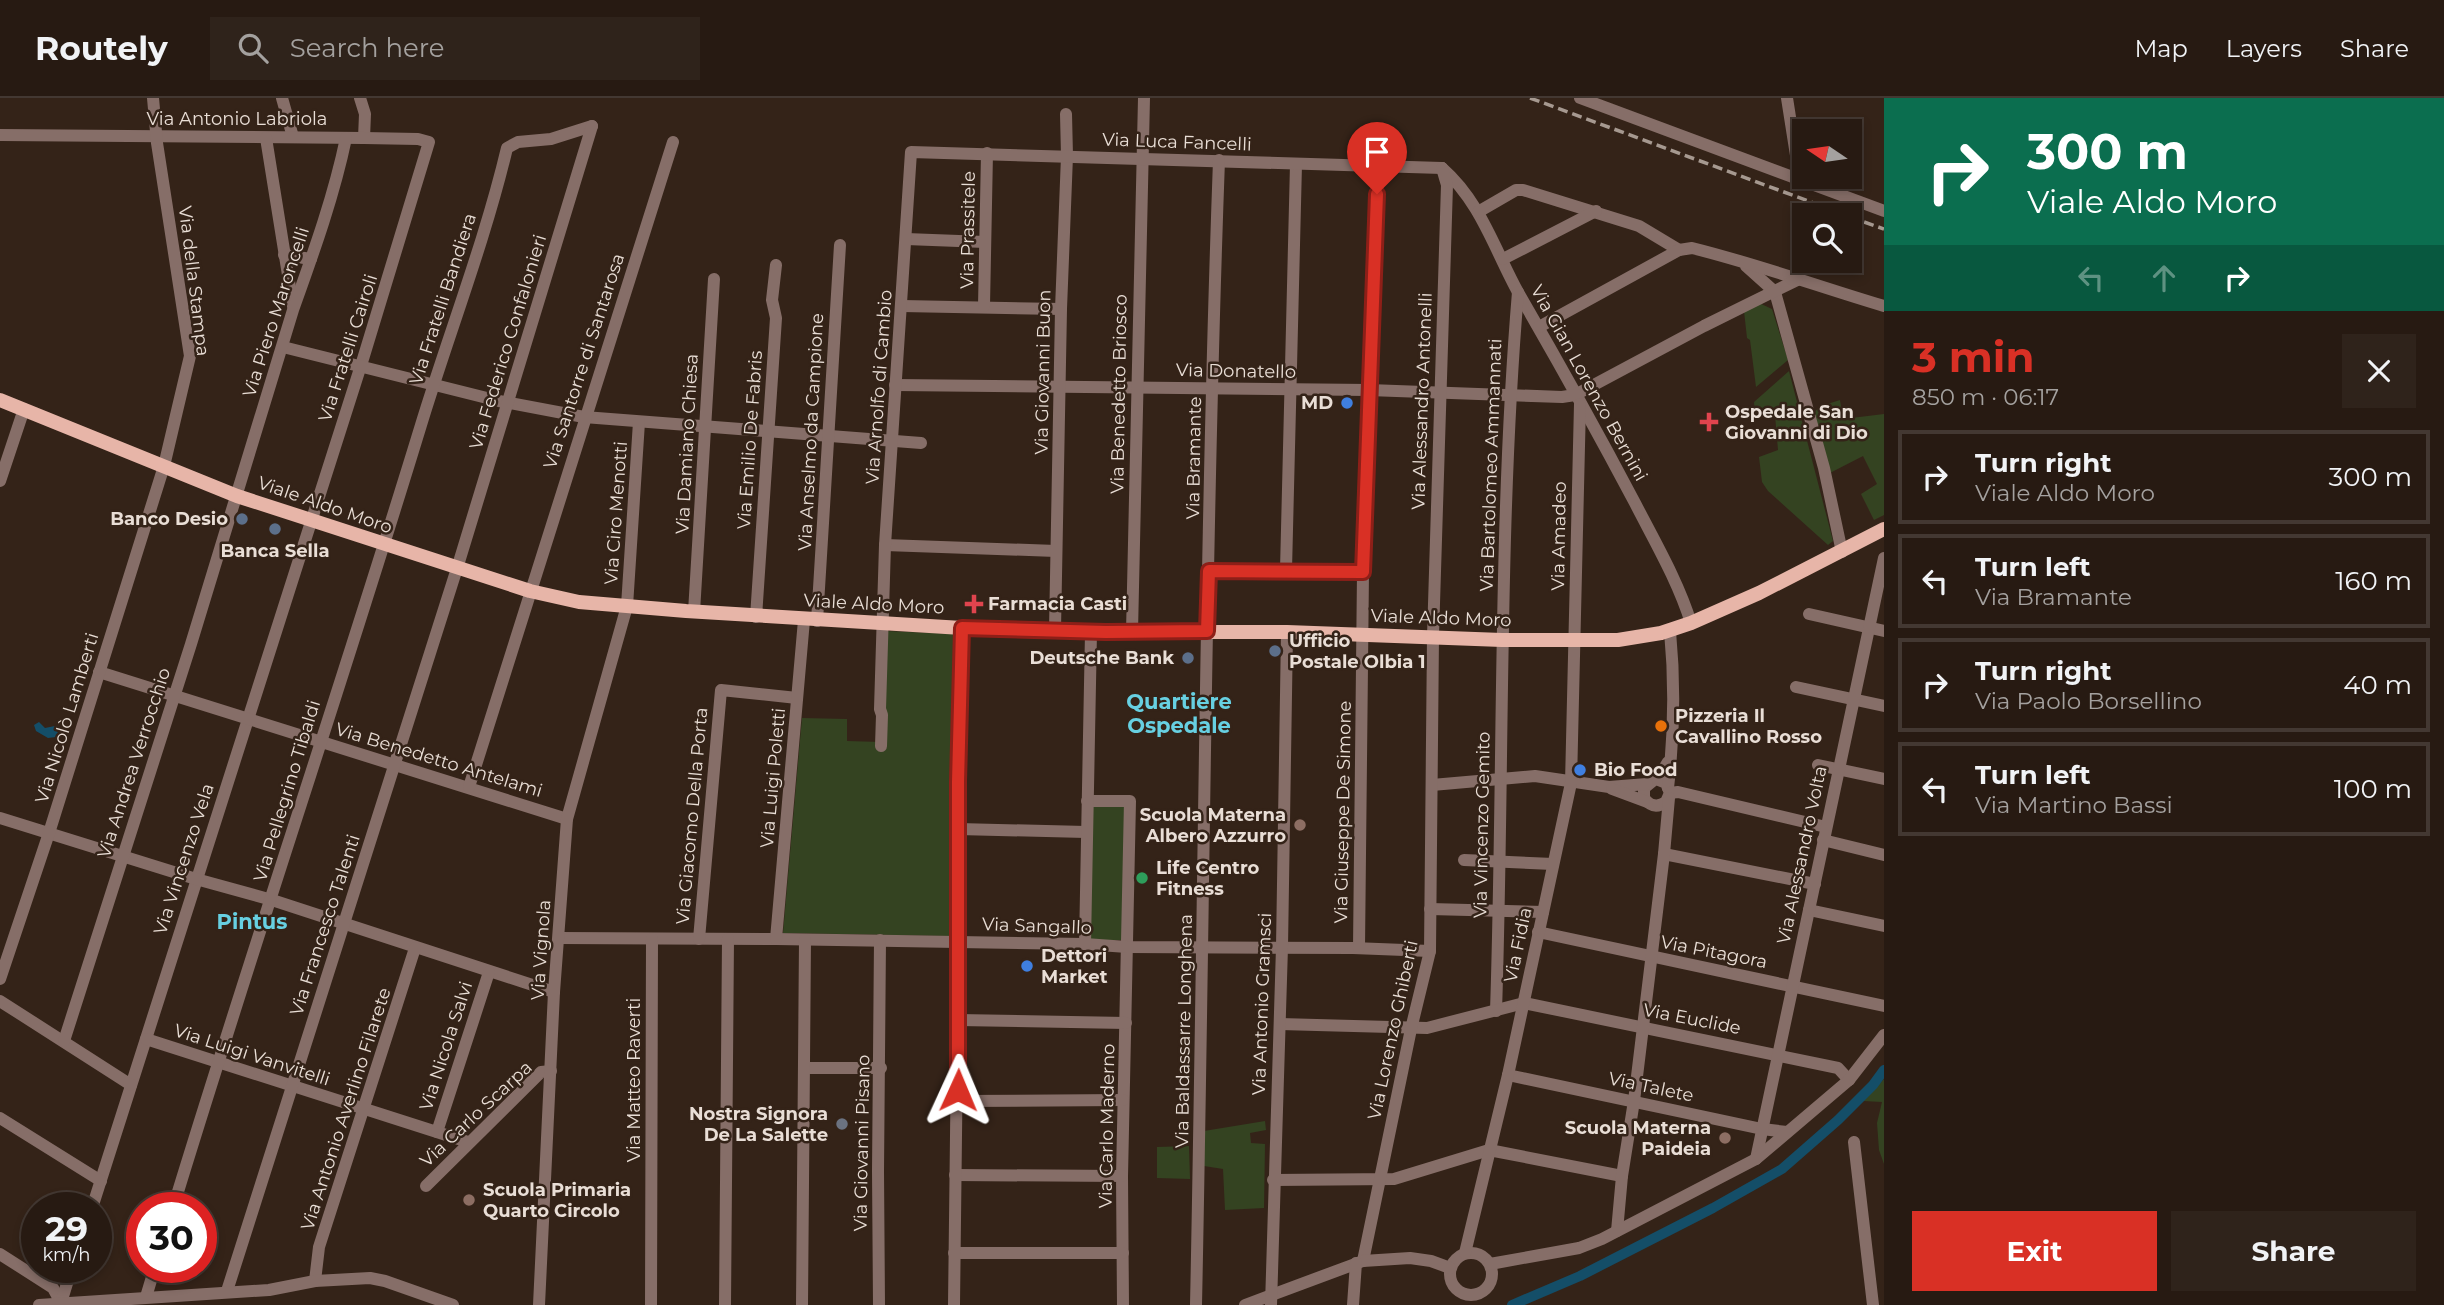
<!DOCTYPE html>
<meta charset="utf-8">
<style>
:root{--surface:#271a12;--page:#2f231b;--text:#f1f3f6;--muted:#a4a19f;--line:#433832;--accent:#d93025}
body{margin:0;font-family:Montserrat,sans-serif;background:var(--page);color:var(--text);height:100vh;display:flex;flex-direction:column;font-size:26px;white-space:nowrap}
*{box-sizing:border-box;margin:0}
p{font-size:23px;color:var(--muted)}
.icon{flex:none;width:38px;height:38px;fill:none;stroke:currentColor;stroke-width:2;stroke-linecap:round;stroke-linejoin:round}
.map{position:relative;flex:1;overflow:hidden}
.drawer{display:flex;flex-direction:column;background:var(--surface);width:560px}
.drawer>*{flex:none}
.guide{background:#0b6e4f;color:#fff;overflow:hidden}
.needle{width:46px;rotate:283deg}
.controls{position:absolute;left:1792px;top:21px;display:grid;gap:14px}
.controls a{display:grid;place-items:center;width:70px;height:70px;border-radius:0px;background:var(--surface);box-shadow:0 4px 10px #0003,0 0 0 2px var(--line);font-size:35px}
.speed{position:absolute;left:21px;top:1094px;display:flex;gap:14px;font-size:35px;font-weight:700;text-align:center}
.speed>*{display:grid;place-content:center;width:91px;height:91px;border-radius:50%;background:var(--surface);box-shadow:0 4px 10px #0003,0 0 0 2px var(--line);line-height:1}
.speed small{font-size:18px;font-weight:400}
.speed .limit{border:10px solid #d22;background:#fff;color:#111}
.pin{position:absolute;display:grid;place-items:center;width:60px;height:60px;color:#fff;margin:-72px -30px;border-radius:50% 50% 50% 0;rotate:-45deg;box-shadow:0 0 7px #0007}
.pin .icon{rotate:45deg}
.me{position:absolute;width:77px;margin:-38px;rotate:1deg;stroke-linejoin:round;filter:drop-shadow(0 0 5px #0008)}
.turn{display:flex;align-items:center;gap:24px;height:147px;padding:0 28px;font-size:32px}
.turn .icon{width:91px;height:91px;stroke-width:2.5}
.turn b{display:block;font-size:49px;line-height:60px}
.lanes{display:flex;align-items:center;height:66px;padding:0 28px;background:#0003;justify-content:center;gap:35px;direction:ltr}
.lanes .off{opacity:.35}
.round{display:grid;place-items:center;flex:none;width:74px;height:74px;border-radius:0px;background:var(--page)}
.headline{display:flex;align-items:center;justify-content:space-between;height:119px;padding:0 28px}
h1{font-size:42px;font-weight:700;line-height:52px;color:var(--accent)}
.button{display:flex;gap:14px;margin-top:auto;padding:14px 28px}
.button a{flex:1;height:80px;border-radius:0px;background:var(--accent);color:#fff;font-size:28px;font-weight:700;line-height:80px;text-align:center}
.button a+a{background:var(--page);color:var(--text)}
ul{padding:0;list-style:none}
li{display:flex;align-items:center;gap:21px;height:94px;margin:0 14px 10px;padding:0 14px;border:4px solid var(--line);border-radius:0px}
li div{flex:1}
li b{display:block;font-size:26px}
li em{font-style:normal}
header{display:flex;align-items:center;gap:42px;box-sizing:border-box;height:98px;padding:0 35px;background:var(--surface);border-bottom:2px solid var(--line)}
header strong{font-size:33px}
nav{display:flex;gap:38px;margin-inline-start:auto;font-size:24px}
.search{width:490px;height:63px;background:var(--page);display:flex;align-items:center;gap:18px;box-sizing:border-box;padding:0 24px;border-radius:0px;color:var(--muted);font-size:26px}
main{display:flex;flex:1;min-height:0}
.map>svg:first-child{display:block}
.green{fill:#344321}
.water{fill:#144e68}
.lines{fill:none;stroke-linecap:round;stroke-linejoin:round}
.canal{stroke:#144e68;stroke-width:10}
.minor{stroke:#866e68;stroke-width:12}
.major{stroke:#e7b5a8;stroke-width:14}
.rail{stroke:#a69990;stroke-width:3.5;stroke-dasharray:10 5;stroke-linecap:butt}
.route-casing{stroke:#8d1f18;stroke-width:18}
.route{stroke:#d93025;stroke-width:12}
.shop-dot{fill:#3f7fe0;stroke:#342318;stroke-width:2.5}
.health-dot{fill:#e0444e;stroke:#342318;stroke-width:2.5}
.service-dot{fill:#5c6f8a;stroke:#342318;stroke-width:2.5}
.food-dot{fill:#e8710a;stroke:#342318;stroke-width:2.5}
.education-dot{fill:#8d6e63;stroke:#342318;stroke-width:2.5}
.leisure-dot{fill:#2e9e5b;stroke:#342318;stroke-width:2.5}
.worship-dot{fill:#6b7280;stroke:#342318;stroke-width:2.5}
.labels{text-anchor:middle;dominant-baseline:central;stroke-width:5;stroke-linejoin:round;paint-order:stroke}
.street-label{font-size:18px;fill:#e9ded6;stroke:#342318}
.poi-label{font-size:18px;font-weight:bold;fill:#e9ded6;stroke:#342318;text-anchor:start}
.quarter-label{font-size:21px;font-weight:bold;fill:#67d0e2;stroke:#342318}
</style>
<header>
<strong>Routely</strong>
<div class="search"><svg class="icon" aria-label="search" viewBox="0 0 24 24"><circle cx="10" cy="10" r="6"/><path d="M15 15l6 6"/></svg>Search here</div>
<nav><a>Map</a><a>Layers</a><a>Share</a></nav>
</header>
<main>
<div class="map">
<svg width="1884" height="1207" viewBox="0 0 1884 1207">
<rect width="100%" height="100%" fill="#342318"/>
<!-- green -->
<g class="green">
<path d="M 1759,205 L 1772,211 L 1788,262 L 1756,289 L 1750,242 L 1747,240 L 1744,213 Z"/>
<path d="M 1789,273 L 1833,443 L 1828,447 L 1768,393 L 1762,384 L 1759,359 L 1778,352 L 1775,317 L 1755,319 L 1754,304 Z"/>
<path d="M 1840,302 L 1843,321 L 1884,316 L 1884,417 L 1874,422 L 1861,396 L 1877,386 L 1863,358 L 1828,376 L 1813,315 L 1821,308 Z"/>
<path d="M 886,533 L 955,536 L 949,838 L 783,835 L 802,620 L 847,621 L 847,643 L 881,644 Z"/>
<path d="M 1091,706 L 1126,706 L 1122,842 L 1090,842 Z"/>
<path d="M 1884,981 L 1884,1066 L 1879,1052 L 1877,1025 L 1882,1004 L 1863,1003 Z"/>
<path d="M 1265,1023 L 1266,1032 L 1250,1035 L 1251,1045 L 1265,1046 L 1264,1110 L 1225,1112 L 1223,1071 L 1204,1068 L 1204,1033 Z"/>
<path d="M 1189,1048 L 1190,1081 L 1157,1080 L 1157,1049 Z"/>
</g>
<!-- water -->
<path class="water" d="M 39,624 L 45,630 L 55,628 L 58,634 L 56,639 L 48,640 L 36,633 L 34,627 Z"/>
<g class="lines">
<!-- canal -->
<path class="canal" d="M 1512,1207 L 1580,1178 L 1713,1110 L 1782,1071 L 1838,1022 L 1873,987 L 1884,972"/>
<!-- minor -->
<g class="minor">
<path d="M 282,0 L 293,39"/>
<path d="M 360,0 L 365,16 L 364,40"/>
<path d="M 1580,0 L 1884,113"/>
<path d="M 1787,0 L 1798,70 L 1794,80"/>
<path d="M 0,37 L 364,40 L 418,41 L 429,44 L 363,261 L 92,1110"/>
<path d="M 266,40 L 293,208"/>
<path d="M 1442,70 C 1481,104 1495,153 1519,196 C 1559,265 1598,335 1635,405 C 1655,444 1678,483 1691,525"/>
<path d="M 1478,114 L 1516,92 L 1523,92 L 1639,128 L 1679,152"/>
<path d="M 906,141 L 985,144"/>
<path d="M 284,157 L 311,161"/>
<path d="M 1503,161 L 1596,113"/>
<path d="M 1746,168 L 1775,194 L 1824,370 L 1842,454"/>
<path d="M 902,208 L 1061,211"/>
<path d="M 984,208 L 987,55"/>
<path d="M 1539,229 L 1679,152 L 1692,150 C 1757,166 1820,189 1884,208"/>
<path d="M 283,249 L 499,303 L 584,319 L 921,345"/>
<path d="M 895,287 L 1369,292 L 1562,299 L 1575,297 L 1704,228 L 1797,182"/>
<path d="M 0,383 L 24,311"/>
<path d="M 885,447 L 1056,453"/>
<path d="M 1286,472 L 1296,66"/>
<path d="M 1209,473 L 1363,474"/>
<path d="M 694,514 L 714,181"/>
<path d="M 1809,516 L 1884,533"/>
<path d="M 756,519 L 776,220 L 772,202 L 776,167"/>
<path d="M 817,523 L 840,147"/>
<path d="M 1055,532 L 1061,211 L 1067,58 L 1066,16"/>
<path d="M 1132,534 L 1144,0"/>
<path d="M 99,574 L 567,721"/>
<path d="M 1796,589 L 1884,608"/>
<path d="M 881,648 L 882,617 L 880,611 L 885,447 L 911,54 L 1442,70"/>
<path d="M 1818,667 L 1884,681"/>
<path d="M 1656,681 L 1666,685 L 1670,695 L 1666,704 C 1657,710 1650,708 1644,700 L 1644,690 L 1660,677 L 1668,664"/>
<path d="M 1432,687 L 1535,678 L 1609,689 L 1647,686"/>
<path d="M 469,689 L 673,44"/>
<path d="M 1668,690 C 1674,638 1675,585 1670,533"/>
<path d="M 1612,691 L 1647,704"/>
<path d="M 1670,695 L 1678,694 L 1826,729"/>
<path d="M 1087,703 L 1130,703 L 1122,1078 L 1123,1207"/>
<path d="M 0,720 L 196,781 L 272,802 L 554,894"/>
<path d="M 958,731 L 1086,734"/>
<path d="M 1823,742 L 1884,757"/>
<path d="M 1664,756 L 1815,786"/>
<path d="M 1464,762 L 1553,766"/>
<path d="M 1430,811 L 1543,814"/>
<path d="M 1809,812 L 1884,828"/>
<path d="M 1538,834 L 1884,908"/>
<path d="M 559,840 L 776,841 L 1085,846 L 1127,849 L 1353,850 L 1430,853"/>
<path d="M 699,841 L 721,592 L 797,600"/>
<path d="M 776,841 L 804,522"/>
<path d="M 1085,846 L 1091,534"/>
<path d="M 1359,850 L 1363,474 L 1378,68"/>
<path d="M 0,881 L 49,735 L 164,368 L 190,258 L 157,45 L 153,0"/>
<path d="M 0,903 L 131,987"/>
<path d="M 1496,913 C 1504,673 1498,433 1518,194"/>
<path d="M 958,922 L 1126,925"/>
<path d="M 1280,926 L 1427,930 L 1524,905 L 1838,970 L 1849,982"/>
<path d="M 146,941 L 468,1044"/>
<path d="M 64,943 L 191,546 L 293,212 C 313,156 334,98 346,40"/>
<path d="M 805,970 L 881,970"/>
<path d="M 1508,977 L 1762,1031 L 1787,1034"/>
<path d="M 957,1003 L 1123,1002"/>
<path d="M 0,1020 L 101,1083"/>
<path d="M 437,1034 L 489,874"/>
<path d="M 1854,1044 L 1873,1207"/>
<path d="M 1756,1061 L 1884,460"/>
<path d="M 955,1077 L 1122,1078"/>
<path d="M 1273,1082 L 1394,1081 L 1489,1052 L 1622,1078"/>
<path d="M 426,1088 L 541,974 L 551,973"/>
<path d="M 173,1110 C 253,848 341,589 421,327 C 449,235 485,143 507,50 L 518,44 L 551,41 L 592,28"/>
<path d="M 1617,1133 L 1622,1078 L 1634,1003 L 1664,756 L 1669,700"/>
<circle cx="1471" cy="1176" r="21"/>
<path d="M 954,1155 L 1123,1155"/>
<path d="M 1465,1155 L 1508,977 L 1571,685 L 1580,306"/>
<path d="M 0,1156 L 53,1190 L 61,1205"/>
<path d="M 1363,1163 L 1411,931 L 1430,853 L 1433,538 L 1447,87 L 1442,70"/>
<path d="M 1490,1166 L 1579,1150 L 1602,1141 L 1756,1061 L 1849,982 L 1884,937"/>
<path d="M 315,1183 L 319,1149 L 415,850"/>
<path d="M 227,1193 L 459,464 L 592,28"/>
<path d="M 146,1199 L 155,1169"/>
<path d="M 61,1205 L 72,1169"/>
<path d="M 39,1207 L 269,1192 L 315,1183 L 370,1180 L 385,1183 L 453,1207"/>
<path d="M 539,1207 L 554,894 L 567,721 L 627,508 L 639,324"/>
<path d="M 651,1207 L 652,841"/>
<path d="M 725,1207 L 728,841"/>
<path d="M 802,1207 L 805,842"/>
<path d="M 879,1207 L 878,1073 L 880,842"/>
<path d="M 954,1207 L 962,530"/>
<path d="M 1196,1207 C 1204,826 1205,444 1219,62"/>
<path d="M 1245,1207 L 1363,1163 L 1410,1160 L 1431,1163 L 1450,1170"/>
<path d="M 1271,1207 L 1282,849 L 1287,534"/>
<path d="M 1353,1207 L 1356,1165"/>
</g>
<!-- major -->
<path class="major" d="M 0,302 L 237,398 L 530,493 L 579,504 L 686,513 L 962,530 L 1091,534 L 1287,534 L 1502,542 L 1618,542 L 1661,535 L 1691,525 L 1759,495 L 1884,431"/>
<!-- rail -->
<g class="rail">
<path d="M 1530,0 L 1846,117"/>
<path d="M 1850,119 L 1884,131"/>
</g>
</g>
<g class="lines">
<defs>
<path id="route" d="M 958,992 L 958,684 L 962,530 L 1106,534 L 1207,533 L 1209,473 L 1363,474 L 1377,96"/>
</defs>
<!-- route casing -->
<use href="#route" class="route-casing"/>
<!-- route -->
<use href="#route" class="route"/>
</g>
<!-- markers -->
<g class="shop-dot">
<circle cx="1347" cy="305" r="7"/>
<circle cx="1580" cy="672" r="7"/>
<circle cx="1027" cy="868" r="7"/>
</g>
<g class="health-dot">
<path d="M1705.5 313.5h7v7h7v7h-7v7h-7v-7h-7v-7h7z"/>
<path d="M970.5 495.5h7v7h7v7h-7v7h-7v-7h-7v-7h7z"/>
</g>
<g class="service-dot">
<circle cx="242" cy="421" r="7"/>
<circle cx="275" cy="431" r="7"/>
<circle cx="1275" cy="553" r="7"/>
<circle cx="1188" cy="560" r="7"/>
</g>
<circle class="food-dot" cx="1661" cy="628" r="7"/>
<g class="education-dot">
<circle cx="1300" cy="727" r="7"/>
<circle cx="1725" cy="1040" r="7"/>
<circle cx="469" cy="1102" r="7"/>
</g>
<circle class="leisure-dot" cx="1142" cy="780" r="7"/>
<circle class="worship-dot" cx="842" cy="1026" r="7"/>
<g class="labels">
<!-- street labels -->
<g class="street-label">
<text x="237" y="21">Via Antonio Labriola</text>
<text transform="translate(1177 44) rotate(2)">Via Luca Fancelli</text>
<text transform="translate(968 132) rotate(-89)">Via Prassitele</text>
<text transform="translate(194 183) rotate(83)">Via della Stampa</text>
<text transform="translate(443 201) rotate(-72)">Via Fratelli Bandiera</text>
<text transform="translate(276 214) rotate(-72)">Via Piero Maroncelli</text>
<text transform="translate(508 244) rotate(-73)">Via Federico Confalonieri</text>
<text transform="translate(348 250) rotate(-72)">Via Fratelli Cairoli</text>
<text transform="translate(584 263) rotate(-72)">Via Santorre di Santarosa</text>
<text transform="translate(1236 273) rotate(1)">Via Donatello</text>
<text transform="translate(1043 274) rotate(-89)">Via Giovanni Buon</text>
<text transform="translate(1589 285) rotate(61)">Via Gian Lorenzo Bernini</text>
<text transform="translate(879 289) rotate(-86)">Via Arnolfo di Cambio</text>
<text transform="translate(1119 296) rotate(-89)">Via Benedetto Briosco</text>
<text transform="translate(1422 303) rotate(-88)">Via Alessandro Antonelli</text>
<text transform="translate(811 334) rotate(-87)">Via Anselmo da Campione</text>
<text transform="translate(750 342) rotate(-86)">Via Emilio De Fabris</text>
<text transform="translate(687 346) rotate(-87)">Via Damiano Chiesa</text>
<text transform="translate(1194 360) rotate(-89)">Via Bramante</text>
<text transform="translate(1491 367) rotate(-88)">Via Bartolomeo Ammannati</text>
<text transform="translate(325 407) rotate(19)">Viale Aldo Moro</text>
<text transform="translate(616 415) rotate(-86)">Via Ciro Menotti</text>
<text transform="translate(1559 438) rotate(-89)">Via Amadeo</text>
<text transform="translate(874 506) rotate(3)">Viale Aldo Moro</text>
<text transform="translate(1441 520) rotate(2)">Viale Aldo Moro</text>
<text transform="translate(67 620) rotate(-73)">Via Nicolò Lamberti</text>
<text transform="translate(439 662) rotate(17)">Via Benedetto Antelami</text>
<text transform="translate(134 665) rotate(-72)">Via Andrea Verrocchio</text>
<text transform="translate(773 680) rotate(-85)">Via Luigi Poletti</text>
<text transform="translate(287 693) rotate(-73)">Via Pellegrino Tibaldi</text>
<text transform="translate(1343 714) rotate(-89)">Via Giuseppe De Simone</text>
<text transform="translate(692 718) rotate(-85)">Via Giacomo Della Porta</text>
<text transform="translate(1482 727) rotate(-89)">Via Vincenzo Gemito</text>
<text transform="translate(1802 757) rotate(-78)">Via Alessandro Volta</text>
<text transform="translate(184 761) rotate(-72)">Via Vincenzo Vela</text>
<text transform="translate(325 827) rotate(-72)">Via Francesco Talenti</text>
<text transform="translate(1037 828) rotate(2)">Via Sangallo</text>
<text transform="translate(1518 847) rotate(-78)">Via Fidia</text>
<text transform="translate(541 852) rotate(-86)">Via Vignola</text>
<text transform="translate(1714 854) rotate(11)">Via Pitagora</text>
<text transform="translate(1262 906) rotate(-88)">Via Antonio Gramsci</text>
<text transform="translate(1692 921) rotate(11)">Via Euclide</text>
<text transform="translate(1393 932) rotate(-78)">Via Lorenzo Ghiberti</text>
<text transform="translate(1184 933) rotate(-89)">Via Baldassarre Longhena</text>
<text transform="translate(446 948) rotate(-72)">Via Nicola Salvi</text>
<text transform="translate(252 957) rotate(18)">Via Luigi Vanvitelli</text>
<text transform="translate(634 982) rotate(-90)">Via Matteo Raverti</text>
<text transform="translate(1651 989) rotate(12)">Via Talete</text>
<text transform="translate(346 1011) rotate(-72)">Via Antonio Averlino Filarete</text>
<text transform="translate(476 1016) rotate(-43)">Via Carlo Scarpa</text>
<text transform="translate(1107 1028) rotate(-89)">Via Carlo Maderno</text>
<text transform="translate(862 1045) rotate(-89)">Via Giovanni Pisano</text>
</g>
<!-- poi labels -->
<g class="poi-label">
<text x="1333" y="305" text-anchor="end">MD</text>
<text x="1725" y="314">Ospedale San<tspan x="1725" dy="21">Giovanni di Dio</tspan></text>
<text x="228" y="421" text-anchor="end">Banco Desio</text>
<text x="275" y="453" text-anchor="middle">Banca Sella</text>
<text x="988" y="506">Farmacia Casti</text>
<text x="1289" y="543">Ufficio<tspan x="1289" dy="21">Postale Olbia 1</tspan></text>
<text x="1174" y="560" text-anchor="end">Deutsche Bank</text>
<text x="1675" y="618">Pizzeria Il<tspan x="1675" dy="21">Cavallino Rosso</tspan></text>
<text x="1594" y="672">Bio Food</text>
<text x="1286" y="717" text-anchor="end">Scuola Materna<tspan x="1286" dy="21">Albero Azzurro</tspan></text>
<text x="1156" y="770">Life Centro<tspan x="1156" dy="21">Fitness</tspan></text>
<text x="1041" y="858">Dettori<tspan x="1041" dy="21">Market</tspan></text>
<text x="828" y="1016" text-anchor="end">Nostra Signora<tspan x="828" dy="21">De La Salette</tspan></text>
<text x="1711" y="1030" text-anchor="end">Scuola Materna<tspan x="1711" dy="21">Paideia</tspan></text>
<text x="483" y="1092">Scuola Primaria<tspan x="483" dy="21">Quarto Circolo</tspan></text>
</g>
<!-- quarter labels -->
<g class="quarter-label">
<text x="1179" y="603">Quartiere<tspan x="1179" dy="24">Ospedale</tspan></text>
<text x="252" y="823">Pintus</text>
</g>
</g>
</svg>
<div class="controls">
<a><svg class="needle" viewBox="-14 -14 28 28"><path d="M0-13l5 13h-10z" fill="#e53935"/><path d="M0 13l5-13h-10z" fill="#a4a19f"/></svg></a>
<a><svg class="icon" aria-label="search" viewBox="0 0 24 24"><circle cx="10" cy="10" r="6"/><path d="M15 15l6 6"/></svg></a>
</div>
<div class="speed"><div>29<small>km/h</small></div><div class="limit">30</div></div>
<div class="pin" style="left:1377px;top:96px;background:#d93025"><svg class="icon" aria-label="arrive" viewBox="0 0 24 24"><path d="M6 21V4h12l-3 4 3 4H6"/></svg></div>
<svg class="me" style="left:958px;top:992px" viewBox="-20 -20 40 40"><path d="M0-17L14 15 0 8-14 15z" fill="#d93025" stroke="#fff" stroke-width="4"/></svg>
</div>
<section class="drawer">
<div class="guide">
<div class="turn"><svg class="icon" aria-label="right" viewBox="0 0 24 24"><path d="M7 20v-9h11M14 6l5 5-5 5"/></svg><div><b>300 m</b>Viale Aldo Moro</div></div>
<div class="lanes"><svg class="icon off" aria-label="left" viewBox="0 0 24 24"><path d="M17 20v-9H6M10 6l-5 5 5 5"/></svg><svg class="icon off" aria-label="ahead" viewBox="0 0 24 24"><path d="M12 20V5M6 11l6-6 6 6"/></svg><svg class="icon" aria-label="right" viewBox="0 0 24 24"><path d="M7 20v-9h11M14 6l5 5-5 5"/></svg></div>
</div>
<div class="headline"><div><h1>3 min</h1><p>850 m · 06:17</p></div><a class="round"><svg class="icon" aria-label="close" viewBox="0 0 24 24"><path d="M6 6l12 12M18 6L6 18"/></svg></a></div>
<ul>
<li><svg class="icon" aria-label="right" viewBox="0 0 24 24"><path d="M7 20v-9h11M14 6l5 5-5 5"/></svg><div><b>Turn right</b><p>Viale Aldo Moro</p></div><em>300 m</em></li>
<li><svg class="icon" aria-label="left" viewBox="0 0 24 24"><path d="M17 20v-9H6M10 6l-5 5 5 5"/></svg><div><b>Turn left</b><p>Via Bramante</p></div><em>160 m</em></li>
<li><svg class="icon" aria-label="right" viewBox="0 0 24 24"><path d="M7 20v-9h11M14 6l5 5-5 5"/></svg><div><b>Turn right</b><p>Via Paolo Borsellino</p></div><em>40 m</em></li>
<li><svg class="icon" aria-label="left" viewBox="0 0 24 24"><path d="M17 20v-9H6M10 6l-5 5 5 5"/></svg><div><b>Turn left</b><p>Via Martino Bassi</p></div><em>100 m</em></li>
</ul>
<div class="button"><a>Exit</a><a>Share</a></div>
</section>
</main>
